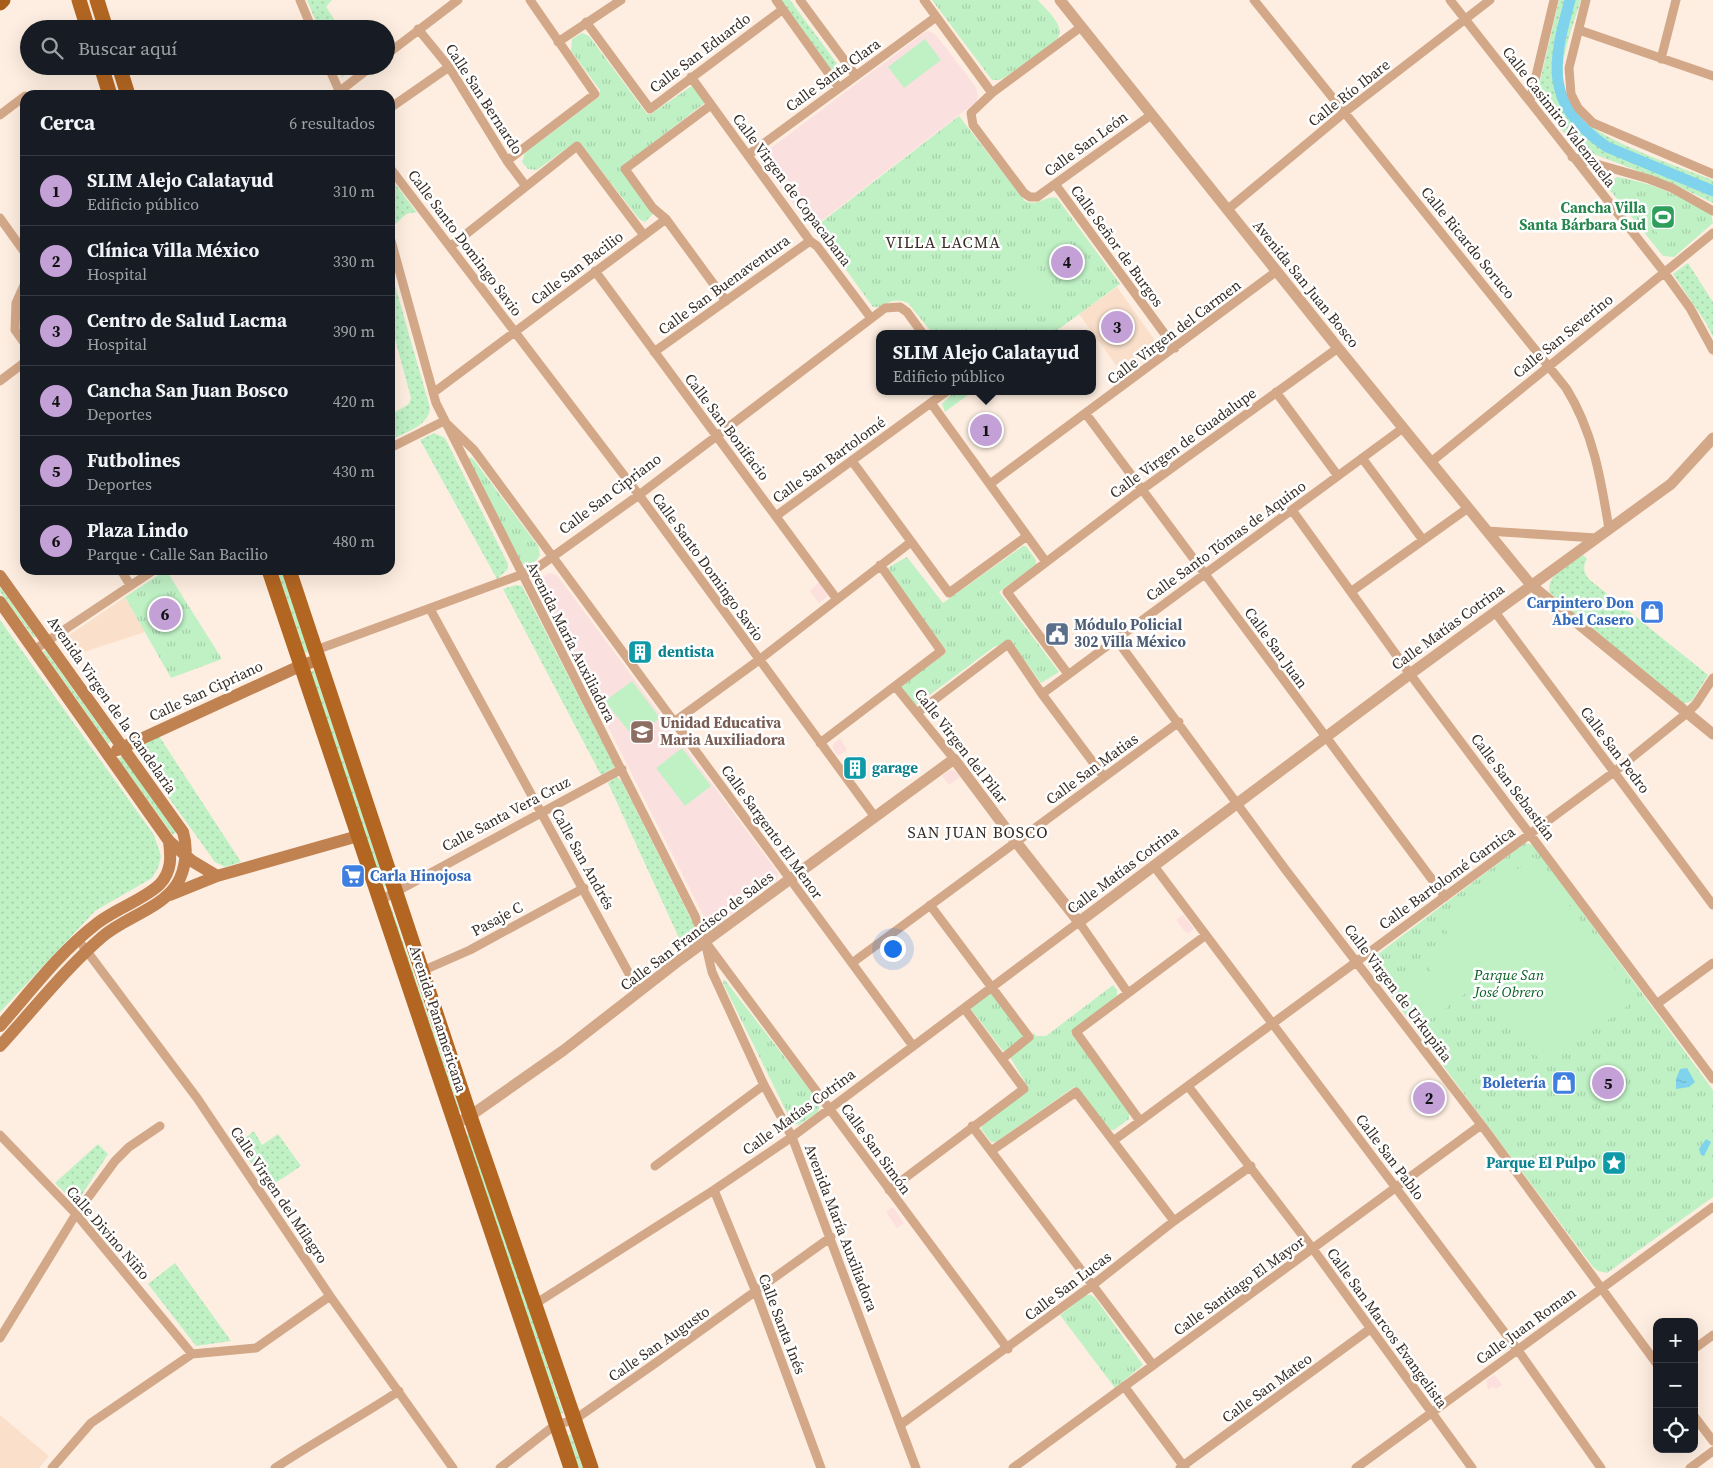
<!DOCTYPE html>
<html lang="es">
<meta charset="utf-8">
<style>
body{margin:0;font-family:"Source Serif 4",serif;background:#242831;color:#f1f3f6}
.controls{position:absolute;right:15px;bottom:15px;display:grid;overflow:hidden;border-radius:10px;box-shadow:0 5px 20px #0002}
.controls button{width:45px;height:45px;display:grid;place-items:center;padding:0;border:0;border-bottom:1px solid #363941;background:#171b24;color:#f1f3f6;font:25px sans-serif}
.you{position:absolute;left:892px;top:948px;width:18px;height:18px;margin:-12px;border:4px solid #fff;border-radius:50%;background:#1a73e8;box-shadow:0 0 0 8px #1a73e833}
.badge{display:grid;place-items:center;width:32px;height:32px;border-radius:50%;background:#c3a1d6;color:#111;font-size:16px;font-weight:700}
.pin{position:absolute;translate:-50% -50%;border:2px solid #fff;box-shadow:0 1px 5px #0006}
.popup{position:absolute;left:876px;top:330px;width:220px;height:65px;box-sizing:border-box;display:grid;place-content:center;border-radius:10px;background:#171b24;filter:drop-shadow(0 1px 4px #0005);font-size:16px;white-space:nowrap;color:#9ea1a6}
.popup b{font-size:19px;color:#f1f3f6}
.popup::after{content:'';position:absolute;left:50%;top:100%;margin-left:-10px;border:10px solid transparent;border-top-color:#171b24}
.list{margin:0;padding:0;list-style:none}
h2{display:flex;justify-content:space-between;align-items:center;height:65px;margin:0;padding:0 20px;font-size:21px}
h2 small{font-size:16px;font-weight:400;color:#9ea1a6}
.list li{display:grid;grid-template-columns:32px 1fr auto;gap:15px;align-items:center;box-sizing:border-box;height:70px;padding:0 20px;border-top:1px solid #363941}
.list b{display:block;font-size:19px;white-space:nowrap}
.list p{margin:0;font-size:16px;white-space:nowrap;color:#9ea1a6}
.list em{font-size:16px;font-style:normal;color:#9ea1a6}
.icon{flex:none;width:28px;height:28px;fill:none;stroke:currentColor;stroke-width:2;stroke-linecap:round;stroke-linejoin:round}
.map{position:relative;flex:none;width:1713px;height:1468px;overflow:hidden}
.search{position:absolute;background:#171b24;box-shadow:0 5px 20px #0002;left:20px;top:20px;width:375px;height:55px;display:flex;align-items:center;gap:12px;box-sizing:border-box;padding:0 18px;border-radius:28px;color:#9ea1a6;font-size:19px}
.panel{position:absolute;background:#171b24;box-shadow:0 5px 20px #0002;left:20px;top:90px;width:375px;height:485px;border-radius:15px}
.map>svg:first-child{display:block}
</style>
<div class="map">
<svg width="1713" height="1468" viewBox="0 0 1713 1468">
<defs>
<pattern id="grass-dots" width="8" height="8" patternUnits="userSpaceOnUse" patternTransform="scale(1.25)"><rect width="8" height="8" fill="#bff1c5"/><path d="M2 2h.1M6 6h.1" fill="none" stroke="#a5cfa9" stroke-width="1.8" stroke-linecap="round"/></pattern>
<pattern id="park-tufts" width="24" height="20" patternUnits="userSpaceOnUse" patternTransform="scale(1.25)"><rect width="24" height="20" fill="#bff1c5"/><path d="M3 7l-1-3M5 7V3M7 7l1-3M15 17l-1-3M17 17v-4M19 17l1-3" fill="none" stroke="#a5cfa9"/></pattern>
<pattern id="water-ripples" width="26" height="14" patternUnits="userSpaceOnUse" patternTransform="scale(1.25)"><rect width="26" height="14" fill="#7fd3ec"/><path d="M2 4q2-2 4 0t4 0M15 11q2-2 4 0t4 0" fill="none" stroke="#6eb5ca"/></pattern>
</defs>
<rect width="100%" height="100%" fill="#feeee1"/>
<path fill="#fbe0dd" d="M819 582 828 596 819 603 810 591Z
M840 738 847 750 838 756 833 749V744Z
M949 770H954L960 777 949 785 942 776Z
M1125 867 1130 875 1118 884 1112 876Z
M1183 915 1194 929 1187 934 1176 920Z
M893 1207 904 1223 897 1228 886 1212Z
M1495 1375 1502 1385 1496 1389 1493 1386 1488 1390 1486 1380Z"/>
<path fill="#fae0cb" d="M1117 287 1154 339 1155 344 1154 348 1121 372 1079 314Z
M125 597 145 632 69 657 59 642Z
M0 1415 49 1456 39 1468H0Z"/>
<path fill="#fbe0e0" d="M929 31 936 35 976 87 978 97 976 102 812 228 762 164 763 154 925 32Z
M550 573 557 575 778 873 777 880 713 928 708 925 540 592 539 578Z"/>
<path fill="url(#grass-dots)" d="M307 0H332L326 7 338 25 346 20 353 29H319Z
M780 0H790L841 69 840 75 834 74Z
M1559 0H1581C1574 24 1561 53 1563 78 1564 92 1570 106 1579 116 1601 141 1680 167 1713 180V203L1675 185 1583 150C1570 140 1547 116 1541 101 1538 94 1539 88 1540 81Z
M335 66H359L342 77Z
M390 177 417 213C404 210 402 221 392 226L390 218Z
M1688 263 1713 302V337L1706 323 1673 274Z
M390 268 430 408C429 426 404 433 390 440V415L409 404 411 398 390 320Z
M434 433 445 438 508 564 507 570 497 579 420 440Z
M1583 555 1587 559C1582 567 1584 574 1590 580L1708 675 1692 701 1682 704 1550 593C1544 575 1572 563 1583 555Z
M277 570H281L309 652 305 653Z
M516 585 522 586 615 767 601 775 503 589Z
M0 587 36 637 34 638 0 592Z
M0 620 154 835 161 856 158 868 152 878 95 911 0 1012Z
M45 650 111 742 108 744 43 652Z
M314 670 386 886 383 887 310 672Z
M159 736 241 862 225 867 215 862 133 748Z
M122 756 176 832 173 835 118 759Z
M616 777 621 780 701 939 684 949 608 783Z
M391 906 460 1111 457 1112 388 907Z
M254 1131 262 1145 278 1134 301 1166 268 1188 238 1144Z
M471 1133 563 1413 559 1414 466 1135Z
M98 1144 108 1154 76 1204 55 1183Z
M175 1263 231 1341 196 1346 148 1284Z
M571 1434 583 1468H579L567 1436Z"/>
<path fill="url(#park-tufts)" d="M932 0H1038C1047 11 1068 27 1056 41L1004 78 999 80H992Z
M582 33 589 36 647 114H651L693 85 706 102 628 162 627 165 654 213 645 222 639 219 579 142 574 143 537 170 528 169 522 162 525 153 600 96V90L571 51 572 39Z
M959 116 1025 201C1038 207 1045 195 1057 198L1120 284 1052 334H933L908 303C890 295 887 308 873 307L815 227Z
M1617 177C1656 184 1677 195 1711 214L1713 223 1674 257 1663 256 1609 189 1608 183Z
M955 391H973L945 412 942 404Z
M470 457 474 460 538 546 540 555 536 561 525 566 521 564 468 459Z
M1023 546H1026L1036 560V565L999 592 1059 672 1041 683 1011 641 994 647 915 706 900 687 946 653V650L888 570 889 567 907 557 943 603Z
M166 570 222 659 171 678 125 597Z
M1525 843 1533 845 1713 1090V1197L1607 1273 1598 1271 1593 1267 1368 965 1370 960Z
M724 979 820 1103 818 1112 799 1125 792 1123 723 983Z
M1113 985 1117 990V996L1074 1029 1071 1033 1129 1112V1119L1114 1130H1110L1079 1089 1074 1087 996 1142H991L981 1129 983 1123 1029 1089 1010 1057 1034 1033 1036 1036H1046Z
M991 992 1024 1037 1007 1051H1003L970 1008Z
M1086 1295H1091L1096 1299 1143 1365 1115 1388 1060 1315Z"/>
<path fill="#bff1c5" d="M925 39 941 60 904 88 888 67Z
M1656 191 1689 221 1669 244 1636 213Z
M1065 235 1092 271 1070 288 1043 252Z
M1030 258 1057 294 1035 310 1008 275Z
M632 681 660 718 634 738 605 701Z
M682 748 711 786 685 806 656 768Z
M1534 857 1637 999 1544 1066 1442 925Z
M1452 944 1480 983 1453 1002 1425 963Z
M1421 967 1449 1006 1422 1025 1394 987Z"/>
<path fill="url(#water-ripples)" d="M1687 1068 1695 1082 1689 1087 1676 1089V1079L1680 1069Z
M1706 1139 1711 1142 1704 1156 1701 1155 1699 1149Z"/>
<g fill="none" stroke-linecap="round" stroke-linejoin="round">
<path stroke="#7fd3ec" stroke-width="11" d="M1570 0C1552 65 1544 104 1607 147L1713 191"/>
<path stroke="#d3a888" stroke-width="9" d="M300 0 312 29
M776 0 839 88
M800 0 856 76
M924 0 992 93
M1254 0 1566 388C1593 431 1601 479 1609 529
M1450 0 1664 272 1690 308 1713 350
M1586 0 1569 68 1571 94 1578 108 1593 123 1713 174
M586 22 650 109 782 10
M1081 27 992 93 971 113 973 125 1024 193 1030 197H1037L1151 115
M418 29 449 67 507 161 525 185
M1579 30 1713 76
M558 42 621 0
M386 55 458 0
M1661 59 1676 0
M328 66 341 95
M691 77 810 241 817 246 871 318
M335 95 372 66
M1530 101 1554 0
M711 105 625 169 653 208 666 219 726 301
M390 108 449 67
M0 115 25 96
M748 155 936 17
M1572 157 1649 179 1672 188 1713 211
M507 161 595 94 530 0
M390 168 639 495 875 817
M1055 184 1175 348
M1227 210 1345 112 1490 0
M0 218 25 253
M390 237 436 403 695 916 705 942 712 972 764 1085 792 1137 916 1468
M451 246 577 146 643 234
M595 271 836 598
M25 283 16 303 15 330 25 344
M654 352 810 241
M0 381 25 362
M1276 392 1338 476
M433 393 666 219
M931 403 1046 562
M1086 414 1445 897
M390 448 444 421 474 450 913 1046
M1362 458 1423 540
M852 461 949 593 1027 536
M1431 462 1713 233
M990 484 1277 271
M1292 510 1410 674 1713 1079
M776 516 947 391
M1487 531 1596 538
M121 570 130 585
M1352 591 1468 508
M430 609 639 992
M1495 612 1713 905
M1116 639 1285 869 1486 1131 1657 1364
M34 650 154 570
M316 650 534 570 639 495 885 308 900 307 907 312 923 334
M1068 674 1007 592 1133 496 1338 348
M895 686 954 759
M1042 694 1403 428
M917 713 1008 644 1042 694 1104 777
M674 722 759 660 911 542
M820 743 941 651 880 565
M1154 866 1517 1349 1601 1468
M379 901 622 769
M930 905 1029 1037 1002 1059
M707 944 1008 1349
M83 946 197 1098 330 1296 453 1468
M852 963 1179 722
M422 971 470 950 584 888
M1658 1003 1713 963
M1188 1086 1313 1249 1472 1468
M1140 1121 1076 1032 1206 935
M972 1126 1153 1365
M0 1135 76 1214 192 1354
M1113 1141 1614 772 1687 713 1696 704 1713 678
M991 1151 1076 1092 1174 1221
M655 1166 764 1085
M714 1190 756 1292 821 1468
M889 1190 1024 1089 964 1008
M535 1304 714 1190 792 1137 1079 922 1128 993
M0 1338 76 1214 115 1161 129 1147 160 1126
M1694 1349 1713 1335
M1124 1386 1185 1468
M1694 1416 1713 1441
M900 1425 1094 1284 1174 1221 1251 1166
M52 1468 91 1423 192 1354 256 1348 330 1296
M275 1468C316 1441 358 1418 399 1391
M500 1468 555 1425 574 1420 657 1362 831 1237
M1013 1468 1481 1125
M1180 1468 1370 1329
M1356 1468 1713 1207
M1690 1468 1713 1451"/>
<path stroke="#d3a888" stroke-width="11" d="M1060 0 1338 348 1531 585 1713 734
M455 1124 470 1116 564 1050 681 959 954 759 1016 842 1079 922 1410 674 1671 484 1713 438"/>
<path stroke="#c18252" stroke-width="12" d="M0 576 183 832C188 848 186 869 177 884 161 909 125 917 102 937 65 969 33 1010 0 1046
M0 602 169 841 192 861 217 876
M117 750 300 666 318 660
M170 895 217 876 358 836
M0 1026C30 992 59 953 95 925 114 909 144 900 160 884 172 871 171 857 169 841"/>
<path stroke="#b36622" stroke-width="15" d="M79 0 88 29
M97 0 106 29
M101 66 110 95
M119 66 128 95
M269 570 571 1468
M289 570 470 1116 591 1468"/>
<path stroke="#a75e1a" stroke-width="15" d="M0 3 3 0"/>
</g>
<defs>
<symbol id="stadium-square" viewBox="-11 -11 22 22"><rect x="-9" y="-9" width="18" height="18" rx="4" fill="#2e9e5b" stroke="#fff"/><path d="M0-5a6.5 5 0 1 0 0 10a6.5 5 0 1 0 0-10ZM-3.5-1.8h7v3.6h-7Z" fill="#fff"/></symbol>
<symbol id="shop-square" viewBox="-11 -11 22 22"><rect x="-9" y="-9" width="18" height="18" rx="4" fill="#3f7fe0" stroke="#fff"/><path d="M-5-2.5h2.3a2.7 3.5 0 0 1 5.4 0H5L5.5 6h-11ZM-1.5-2.5h3a1.5 2.3 0 0 0-3 0Z" fill="#fff"/></symbol>
<symbol id="civic-square" viewBox="-11 -11 22 22"><rect x="-9" y="-9" width="18" height="18" rx="4" fill="#5c6f8a" stroke="#fff"/><path d="M-.6-6.5H3V-4.5H.6V-3L4-1V1h2V6H-6V1h2V-1L-.6-3ZM-1.2 2.5V6h2.4V2.5Z" fill="#fff"/></symbol>
<symbol id="building-square" viewBox="-11 -11 22 22"><rect x="-9" y="-9" width="18" height="18" rx="4" fill="#0f9aa8" stroke="#fff"/><path d="M-4-6H4V6H1V3H-1V6H-4ZM-2.5-4.3h1.7v1.8h-1.7ZM.8-4.3h1.7v1.8H.8ZM-2.5-1h1.7V.8h-1.7ZM.8-1h1.7V.8H.8Z" fill="#fff"/></symbol>
<symbol id="school-square" viewBox="-11 -11 22 22"><rect x="-9" y="-9" width="18" height="18" rx="4" fill="#8d6e63" stroke="#fff"/><path d="M0-5L7-2L0 1L-7-2ZM-4 1L0 2.5L4 1V4Q0 6-4 4Z" fill="#fff"/></symbol>
<symbol id="supermarket-square" viewBox="-11 -11 22 22"><rect x="-9" y="-9" width="18" height="18" rx="4" fill="#3f7fe0" stroke="#fff"/><path d="M-6-5.5h2.5l.6 2H6L4.5 2H-2.5L-4.4-4H-6ZM-1.5 3.2a1.3 1.3 0 1 0 .1 0ZM3 3.2a1.3 1.3 0 1 0 .1 0Z" fill="#fff"/></symbol>
<symbol id="sight-square" viewBox="-11 -11 22 22"><rect x="-9" y="-9" width="18" height="18" rx="4" fill="#0f9aa8" stroke="#fff"/><path d="M0-6L1.8-2.2L6-1.7L2.9 1.2L3.7 5.4L0 3.3L-3.7 5.4L-2.9 1.2L-6-1.7L-1.8-2.2Z" fill="#fff"/></symbol>
</defs>
<g fill-rule="evenodd">
<use href="#stadium-square" x="1649" y="203" width="28" height="28"/>
<use href="#shop-square" x="1638" y="598" width="28" height="28"/>
<use href="#civic-square" x="1043" y="620" width="28" height="28"/>
<use href="#building-square" x="626" y="638" width="28" height="28"/>
<use href="#school-square" x="628" y="718" width="28" height="28"/>
<use href="#building-square" x="841" y="754" width="28" height="28"/>
<use href="#supermarket-square" x="339" y="862" width="28" height="28"/>
<use href="#shop-square" x="1550" y="1069" width="28" height="28"/>
<use href="#sight-square" x="1600" y="1149" width="28" height="28"/>
</g>
<g text-anchor="middle" stroke-width="5" stroke-linejoin="round" paint-order="stroke">
<g font-size="15" fill="#372d25" stroke="#fff">
<text transform="translate(700 53) rotate(-37)" y="5">Calle San Eduardo</text>
<text transform="translate(833 75) rotate(-36)" y="5">Calle Santa Clara</text>
<text transform="translate(1349 93) rotate(-38)" y="5">Calle Río Ibare</text>
<text transform="translate(484 99) rotate(57)" y="5">Calle San Bernardo</text>
<text transform="translate(1559 117) rotate(52)" y="5">Calle Casimiro Valenzuela</text>
<text transform="translate(1086 144) rotate(-36)" y="5">Calle San León</text>
<text transform="translate(792 190) rotate(53)" y="5">Calle Virgen de Copacabana</text>
<text transform="translate(465 243) rotate(53)" y="5">Calle Santo Domingo Savio</text>
<text transform="translate(1468 243) rotate(51)" y="5">Calle Ricardo Soruco</text>
<text transform="translate(1117 246) rotate(54)" y="5">Calle Señor de Burgos</text>
<text transform="translate(577 268) rotate(-37)" y="5">Calle San Bacilio</text>
<text transform="translate(1306 284) rotate(51)" y="5">Avenida San Juan Bosco</text>
<text transform="translate(724 285) rotate(-36)" y="5">Calle San Buenaventura</text>
<text transform="translate(1174 332) rotate(-37)" y="5">Calle Virgen del Carmen</text>
<text transform="translate(1563 336) rotate(-39)" y="5">Calle San Severino</text>
<text transform="translate(727 427) rotate(53)" y="5">Calle San Bonifacio</text>
<text transform="translate(1183 443) rotate(-36)" y="5">Calle Virgen de Guadalupe</text>
<text transform="translate(829 460) rotate(-36)" y="5">Calle San Bartolomé</text>
<text transform="translate(610 494) rotate(-37)" y="5">Calle San Cipriano</text>
<text transform="translate(1226 541) rotate(-36)" y="5">Calle Santo Tómas de Aquino</text>
<text transform="translate(708 567) rotate(54)" y="5">Calle Santo Domingo Savio</text>
<text transform="translate(1448 627) rotate(-36)" y="5">Calle Matías Cotrina</text>
<text transform="translate(571 642) rotate(63)" y="5">Avenida María Auxiliadora</text>
<text transform="translate(1276 648) rotate(54)" y="5">Calle San Juan</text>
<text transform="translate(206 691) rotate(-25)" y="5">Calle San Cipriano</text>
<text transform="translate(112 705) rotate(55)" y="5">Avenida Virgen de la Candelaria</text>
<text transform="translate(961 746) rotate(52)" y="5">Calle Virgen del Pilar</text>
<text transform="translate(1615 750) rotate(53)" y="5">Calle San Pedro</text>
<text transform="translate(1092 769) rotate(-36)" y="5">Calle San Matias</text>
<text transform="translate(1513 787) rotate(53)" y="5">Calle San Sebastián</text>
<text transform="translate(506 814) rotate(-28)" y="5">Calle Santa Vera Cruz</text>
<text transform="translate(772 832) rotate(54)" y="5">Calle Sargento El Menor</text>
<text transform="translate(583 859) rotate(61)" y="5">Calle San Andrés</text>
<text transform="translate(1123 870) rotate(-37)" y="5">Calle Matías Cotrina</text>
<text transform="translate(1447 878) rotate(-36)" y="5">Calle Bartolomé Garnica</text>
<text transform="translate(497 919) rotate(-28)" y="5">Pasaje C</text>
<text transform="translate(697 931) rotate(-37)" y="5">Calle San Francisco de Sales</text>
<text transform="translate(1398 993) rotate(53)" y="5">Calle Virgen de Urkupiña</text>
<text transform="translate(438 1019) rotate(72)" y="5">Avenida Panamericana</text>
<text transform="translate(799 1112) rotate(-36)" y="5">Calle Matías Cotrina</text>
<text transform="translate(876 1149) rotate(54)" y="5">Calle San Simón</text>
<text transform="translate(1390 1157) rotate(53)" y="5">Calle San Pablo</text>
<text transform="translate(279 1195) rotate(56)" y="5">Calle Virgen del Milagro</text>
<text transform="translate(841 1228) rotate(69)" y="5">Avenida María Auxiliadora</text>
<text transform="translate(108 1233) rotate(49)" y="5">Calle Divino Niño</text>
<text transform="translate(1068 1286) rotate(-37)" y="5">Calle San Lucas</text>
<text transform="translate(1239 1286) rotate(-36)" y="5">Calle Santiago El Mayor</text>
<text transform="translate(782 1324) rotate(69)" y="5">Calle Santa Inés</text>
<text transform="translate(1526 1326) rotate(-36)" y="5">Calle Juan Roman</text>
<text transform="translate(1387 1328) rotate(54)" y="5">Calle San Marcos Evangelista</text>
<text transform="translate(659 1344) rotate(-35)" y="5">Calle San Augusto</text>
<text transform="translate(1267 1388) rotate(-36)" y="5">Calle San Mateo</text>
</g>
<g font-size="15" font-weight="bold" fill="#27864d" stroke="#fff" text-anchor="end">
<text x="1646" y="213">Cancha Villa<tspan x="1646" dy="17">Santa Bárbara Sud</tspan></text>
</g>
<g font-size="15" font-weight="bold" fill="#366cbe" stroke="#fff" text-anchor="end">
<text x="1634" y="608">Carpintero Don<tspan x="1634" dy="17">Abel Casero</tspan></text>
<text x="370" y="881" text-anchor="start">Carla Hinojosa</text>
<text x="1546" y="1088">Boletería</text>
</g>
<g font-size="15" font-weight="bold" fill="#4e5e75" stroke="#fff" text-anchor="start">
<text x="1074" y="630">Módulo Policial<tspan x="1074" dy="17">302 Villa México</tspan></text>
</g>
<g font-size="15" font-weight="bold" fill="#0d838f" stroke="#fff" text-anchor="start">
<text x="658" y="657">dentista</text>
<text x="872" y="773">garage</text>
<text x="1596" y="1168" text-anchor="end">Parque El Pulpo</text>
</g>
<g font-size="15" font-weight="bold" fill="#785e54" stroke="#fff" text-anchor="start">
<text x="660" y="728">Unidad Educativa<tspan x="660" dy="17">Maria Auxiliadora</tspan></text>
</g>
<g font-size="15" font-style="italic" fill="#075e24" stroke="#fff">
<text x="1509" y="980">Parque San<tspan x="1509" dy="17">José Obrero</tspan></text>
</g>
<g font-size="16" letter-spacing="1" fill="#372d25" stroke="#fff">
<text x="943" y="248">VILLA LACMA</text>
<text x="978" y="838">SAN JUAN BOSCO</text>
</g>
</g>
</svg>
<div class="controls">
<button>+</button>
<button>−</button>
<button><svg class="icon" aria-label="locate" viewBox="0 0 24 24"><circle cx="12" cy="12" r="6"/><path d="M12 2v4M12 18v4M2 12h4M18 12h4"/></svg></button>
</div>
<div class="you"></div>
<div class="pin badge" style="left:986px;top:430px">1</div>
<div class="popup"><b>SLIM Alejo Calatayud</b>Edificio público</div>
<div class="pin badge" style="left:1429px;top:1098px">2</div>
<div class="pin badge" style="left:1117px;top:327px">3</div>
<div class="pin badge" style="left:1067px;top:262px">4</div>
<div class="pin badge" style="left:1608px;top:1083px">5</div>
<div class="pin badge" style="left:165px;top:614px">6</div>
<div class="search"><svg class="icon" aria-label="search" viewBox="0 0 24 24"><circle cx="10" cy="10" r="6"/><path d="M15 15l6 6"/></svg>Buscar aquí</div>
<section class="panel">
<h2>Cerca<small>6 resultados</small></h2>
<ul class="list">
<li><span class="badge">1</span><div><b>SLIM Alejo Calatayud</b><p>Edificio público</p></div><em>310 m</em></li>
<li><span class="badge">2</span><div><b>Clínica Villa México</b><p>Hospital</p></div><em>330 m</em></li>
<li><span class="badge">3</span><div><b>Centro de Salud Lacma</b><p>Hospital</p></div><em>390 m</em></li>
<li><span class="badge">4</span><div><b>Cancha San Juan Bosco</b><p>Deportes</p></div><em>420 m</em></li>
<li><span class="badge">5</span><div><b>Futbolines</b><p>Deportes</p></div><em>430 m</em></li>
<li><span class="badge">6</span><div><b>Plaza Lindo</b><p>Parque · Calle San Bacilio</p></div><em>480 m</em></li>
</ul>
</section>
</div>
